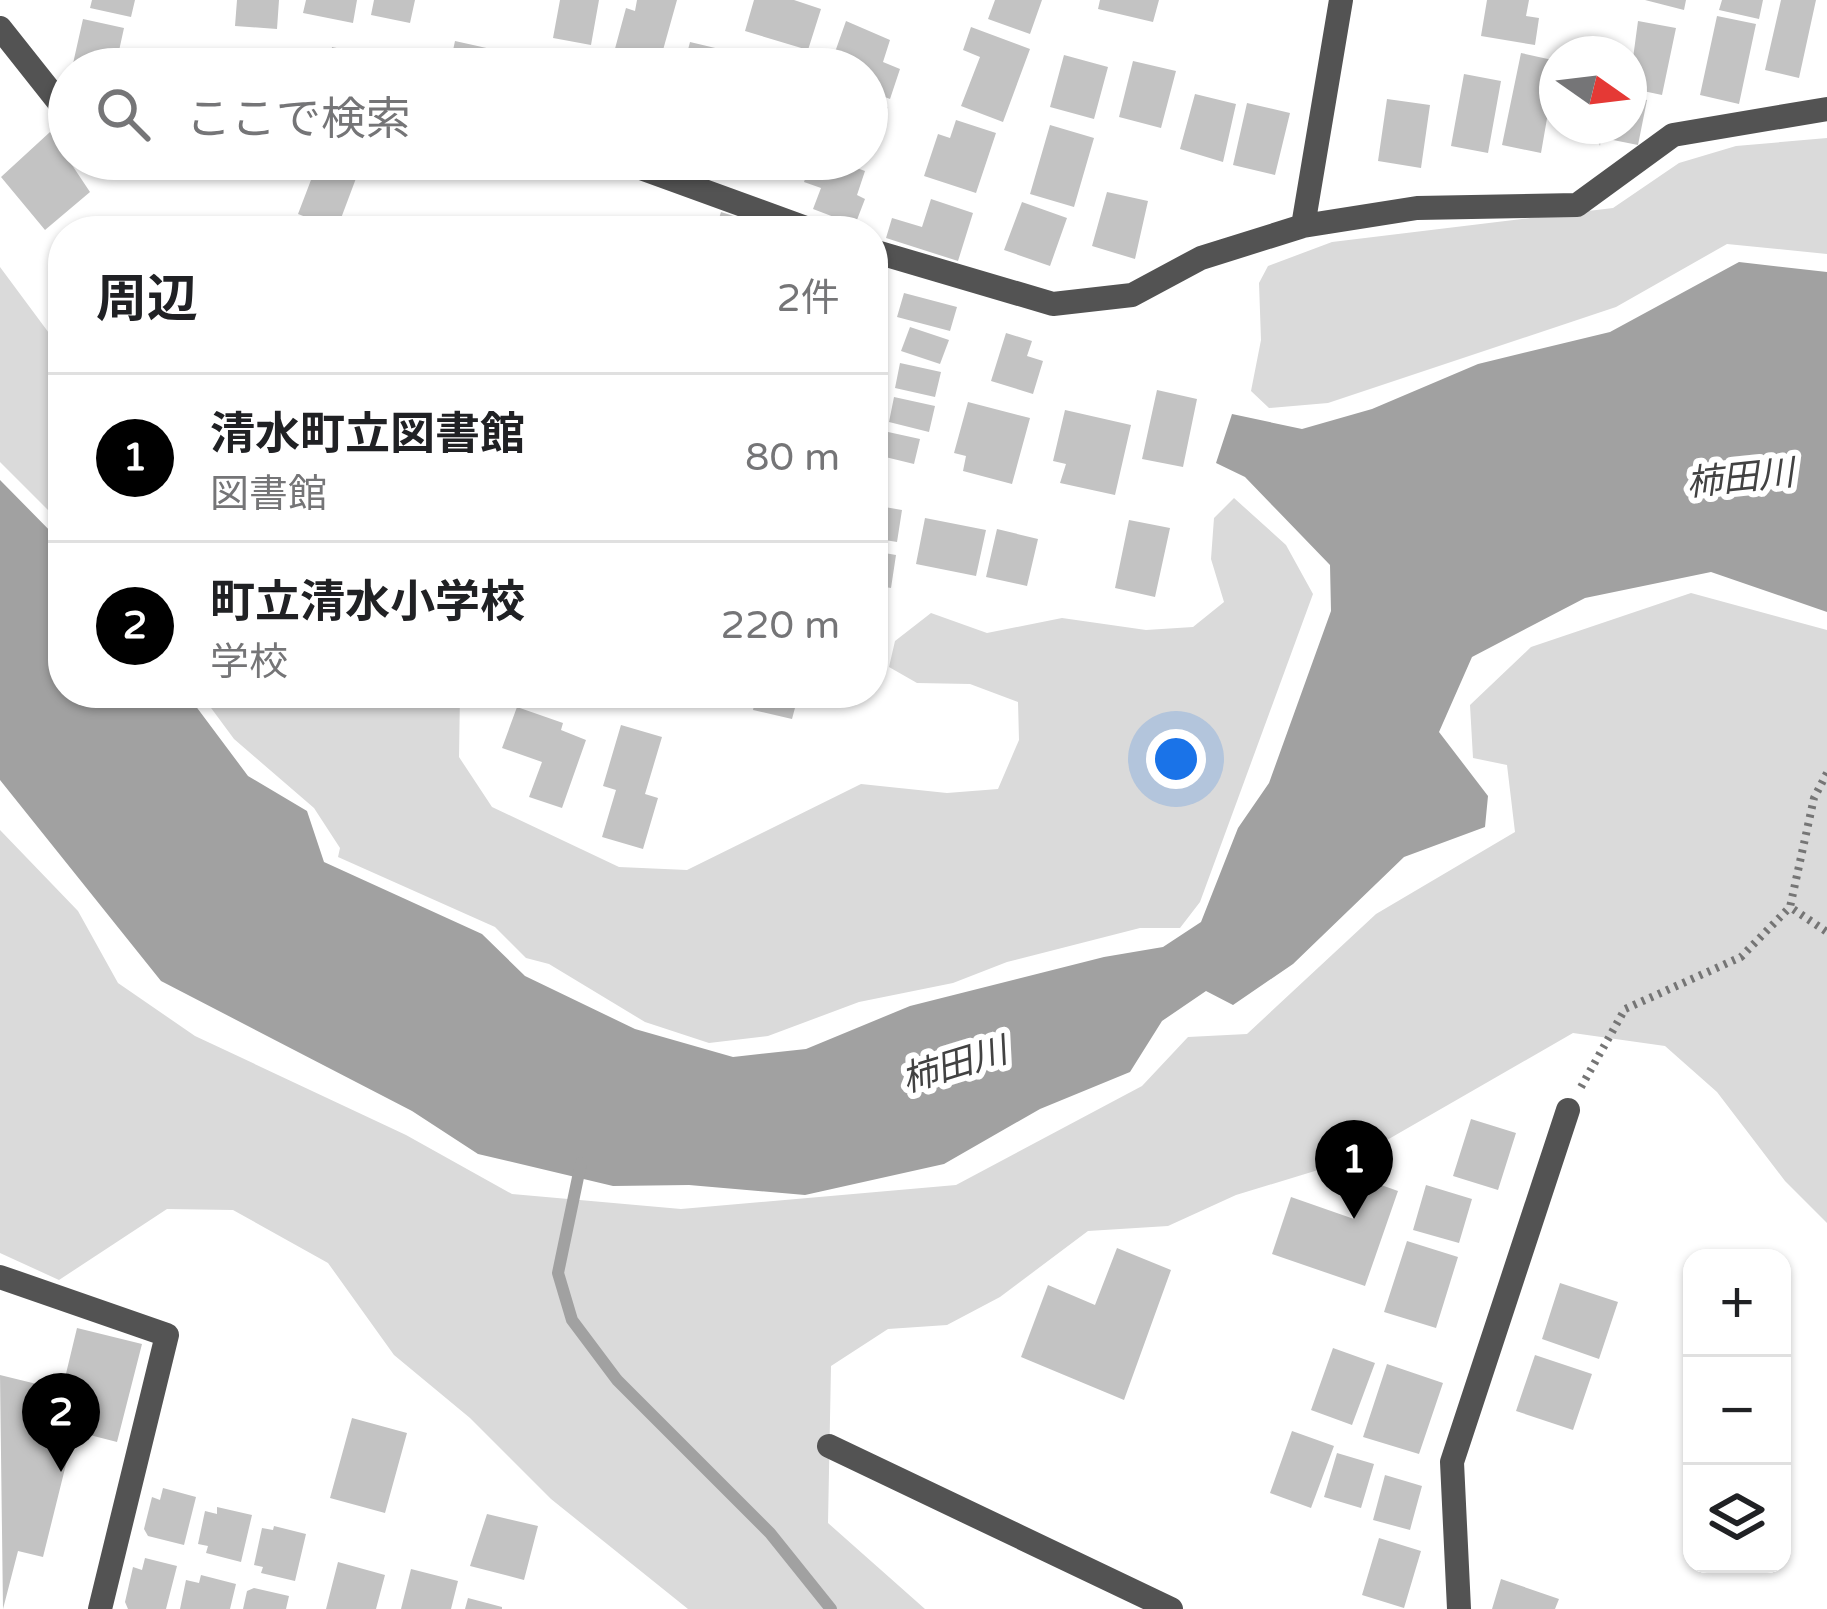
<!DOCTYPE html>
<html lang="ja">
<meta charset="utf-8">
<style>
body{margin:0;font-family:"Varela Round","Noto Sans JP",sans-serif;background:#f6f6f6;color:#202124}
.controls{position:absolute;right:36px;bottom:36px;display:grid;overflow:hidden;border-radius:24px;box-shadow:0 3px 9px #0004}
.controls button{width:108px;height:108px;display:grid;place-items:center;padding:0;border:0;border-bottom:3px solid #e0e0e0;background:#fff;color:#202124;font:60px sans-serif}
.compass{position:absolute;left:1539px;top:36px;width:108px;height:108px;border-radius:50%;background:#fff;box-shadow:0 3px 9px #0004;rotate:104deg}
.you{position:absolute;left:1176px;top:759px;width:42px;height:42px;margin:-30px;border:9px solid #fff;border-radius:50%;background:#1a73e8;box-shadow:0 0 0 18px #1a73e833}
.badge{display:grid;place-items:center;width:78px;height:78px;border-radius:50%;background:#000;color:#fff;font-size:39px;font-weight:700}
.pin{position:absolute;translate:-50% -99px;filter:drop-shadow(0 3px 6px #0008)}
.pin::after{content:'';position:absolute;top:63px;width:42px;height:36px;background:inherit;clip-path:polygon(0 0,100% 0,50% 100%)}
.list{margin:0;padding:0;list-style:none}
h2{display:flex;justify-content:space-between;align-items:center;height:156px;margin:0;padding:0 48px;font-size:51px}
h2 small{font-size:39px;font-weight:400;color:#757577}
.list li{display:grid;grid-template-columns:78px 1fr auto;gap:36px;align-items:center;box-sizing:border-box;height:168px;padding:0 48px;border-top:3px solid #e0e0e0}
.list b{display:block;font-size:45px;white-space:nowrap}
.list p{margin:0;font-size:39px;white-space:nowrap;color:#757577}
.list em{font-size:39px;font-style:normal;color:#757577}
.icon{flex:none;width:66px;height:66px;fill:none;stroke:currentColor;stroke-width:2;stroke-linecap:round;stroke-linejoin:round}
.map{position:relative;flex:none;width:1827px;height:1609px;overflow:hidden}
.search{position:absolute;background:#fff;box-shadow:0 3px 9px #0004;left:48px;top:48px;width:840px;height:132px;display:flex;align-items:center;gap:30px;box-sizing:border-box;padding:0 42px;border-radius:66px;color:#757577;font-size:45px}
.panel{position:absolute;background:#fff;box-shadow:0 3px 9px #0004;left:48px;top:216px;width:840px;height:492px;border-radius:48px}
.map>svg:first-child{display:block}
</style>
<div class="map">
<svg width="1827" height="1609" viewBox="0 0 1827 1609">
<rect width="100%" height="100%" fill="#fff"/>
<path fill="#dadada" d="M1827 138V254L1727 244 1616 307 1328 403 1269 408 1251 391 1261 340 1259 283 1268 266 1332 242 1613 208 1679 163 1736 146Z
M0 267 63 352V525L0 462Z
M1234 498 1286 545 1313 594 1200 902 1180 928H1140L1007 962 953 983 859 1002 768 1036 709 1043 645 1022 549 964 526 958 495 927 338 857 340 848 314 808 234 739 200 693H460L459 757 492 807 619 867 687 870 861 784 947 793 998 789 1019 740 1018 702 970 684 917 683 889 667 895 641 931 613 987 633 1062 618 1146 630 1193 627 1224 602 1211 559 1214 518Z
M1691 593 1827 630V1223L1785 1181 1717 1092 1665 1046 1573 1033 1354 1159 1236 1195 1168 1226 1088 1231 1000 1297 947 1325 888 1329 831 1366 828 1523 925 1609H688L551 1499 470 1418 394 1355 328 1263 233 1210 167 1209 59 1280 0 1253V830L78 911 118 983 195 1036 406 1135 512 1194 681 1209 956 1185 1142 1086 1188 1037 1247 1034 1376 914 1515 832 1507 765 1473 758 1470 705 1531 647Z"/>
<path fill="#a1a1a1" d="M1739 262 1827 272V612L1711 572 1585 598 1472 657 1439 732 1488 796 1485 827 1404 857 1293 964 1233 1005 1206 991 1162 1021 1130 1072 1040 1109 944 1164 805 1195 689 1185 613 1186 478 1154 412 1111 161 981 0 780V480L63 544V693H186L248 776 307 811 324 862 482 934 525 976 635 1029 733 1057 806 1049 910 1006 1104 957 1163 947 1201 922 1238 828 1269 783 1331 611 1330 565 1245 477 1216 463 1232 414 1302 429 1372 409 1478 364 1610 332Z"/>
<g fill="none" stroke-linecap="round" stroke-linejoin="round">
<path stroke="#a1a1a1" stroke-width="12" d="M581 1163 558 1273 572 1320 617 1380 770 1533 831 1609"/>
</g>
<path fill="#c3c3c3" d="M92 0H135L131 17 90 8Z
M237 0H279L277 29 235 26Z
M306 0H357L353 23 303 13Z
M374 0H415L410 23 371 15Z
M560 0H599L591 45 553 38Z
M637 0H677L658 68 613 56 626 8 635 11Z
M754 0H794L821 9 808 50 745 31Z
M995 0H1042L1030 34 988 19Z
M1100 0H1159L1153 22 1098 9Z
M1487 0H1529L1526 16 1539 18 1535 45 1481 36Z
M1645 0H1686L1684 10Z
M1722 0H1763L1759 19 1719 10Z
M1781 0H1816L1799 78 1765 70Z
M1717 16 1756 24 1739 104 1700 95Z
M83 19 124 28 115 69 72 68Z
M846 21 890 40 883 62 900 69 890 99 867 90V69H829Z
M1638 21 1676 28 1662 95 1629 88Z
M971 27 1030 49 1003 122 961 106 980 57 963 50Z
M455 41 509 53 506 69H449Z
M690 42 749 56 746 69H683Z
M332 47 396 61 394 69H328Z
M1521 53 1557 61 1541 153 1502 145Z
M1064 55 1108 67 1094 119 1050 107Z
M200 60 202 69H168V67Z
M544 60 584 66V69H543Z
M1133 61 1176 71 1161 128 1119 117Z
M1464 74 1501 81 1488 153 1451 146Z
M1195 94 1236 104 1223 162 1180 149Z
M1629 96 1647 100 1638 145 1603 138 1606 126H1629Z
M867 98 888 107 867 158Z
M1387 99 1430 105 1421 168 1378 161Z
M1247 103 1290 113 1275 175 1233 165Z
M956 120 996 133 976 193 924 176 938 134 950 138Z
M1050 125 1094 138 1074 207 1030 194Z
M1573 126H1603L1600 146 1598 140 1571 135Z
M50 132 90 192 45 230 1 177Z
M319 159 361 165 337 229 298 214Z
M812 159H832L865 171 857 195 865 199 855 225 813 209 821 188 804 182Z
M1107 192 1148 201 1135 259 1092 246Z
M931 199 973 213 958 261 886 238 892 218 922 227Z
M1022 202 1067 218 1050 266 1004 250Z
M721 212 778 230V231H715Z
M904 293 957 307 950 331 897 317Z
M910 327 949 340 940 364 901 351Z
M1006 333 1032 341 1027 356 1043 361 1033 394 991 381Z
M900 363 941 372 935 397 895 388Z
M1157 390 1197 399 1183 467 1142 459Z
M894 397 935 406 929 432 889 422Z
M968 402 1030 418 1012 484 963 471 966 456 954 453Z
M1065 410 1131 425 1115 495 1060 483 1066 464 1053 461Z
M879 430 920 439 914 464 873 454Z
M873 505 902 510 897 542 873 538Z
M925 518 986 530 976 576 916 564Z
M1129 520 1170 528 1155 597 1115 588Z
M997 529 1038 539 1027 586 986 577Z
M873 551 896 555 891 588 873 585Z
M757 693H799L792 719 753 710Z
M517 707 563 723 561 730 586 740 562 808 529 797 542 762 502 748Z
M621 725 662 737 645 794 658 798 643 849 602 837 616 790 603 786Z
M1471 1119 1516 1133 1498 1190 1453 1176Z
M1367 1180 1398 1191 1365 1286 1272 1254 1291 1197 1354 1219Z
M1426 1185 1472 1199 1459 1243 1413 1230Z
M1407 1241 1458 1257 1436 1328 1384 1312Z
M1117 1248 1171 1270 1124 1400 1021 1357 1048 1285 1095 1305Z
M1560 1283 1618 1302 1599 1359 1542 1339Z
M77 1328 142 1344 117 1442 82 1433 86 1418 57 1411Z
M1333 1348 1375 1363 1352 1425 1311 1410Z
M1535 1355 1592 1374 1573 1430 1516 1411Z
M1387 1364 1443 1383 1419 1454 1363 1437Z
M0 1375 57 1389 51 1416 76 1424 43 1557 18 1551 3 1609Z
M352 1418 407 1433 385 1513 330 1498Z
M1292 1431 1334 1446 1311 1508 1270 1493Z
M1337 1453 1374 1464 1361 1508 1324 1497Z
M1385 1475 1422 1486 1410 1530 1373 1520Z
M163 1488 196 1497 184 1545 148 1536 144 1529 152 1497 160 1500Z
M217 1507 252 1515 241 1562 206 1553 208 1546 198 1544 205 1511 217 1514Z
M487 1514 538 1526 524 1580 470 1566Z
M274 1526 306 1534 295 1581 261 1573 263 1567 254 1565 262 1528 273 1530Z
M1379 1538 1421 1551 1404 1608 1362 1595Z
M145 1558 177 1566 166 1609H128L125 1602 133 1567 142 1570Z
M338 1562 385 1575 376 1609H326Z
M411 1569 458 1581 451 1609H401Z
M201 1575 236 1584 230 1609H180L186 1580 199 1583Z
M1501 1579 1559 1599 1555 1609H1492Z
M254 1588 289 1596 286 1609H243L247 1591Z
M468 1598 502 1607V1609H465Z"/>
<g fill="none" stroke-linecap="round" stroke-linejoin="round">
<path stroke="#757575" stroke-width="8" stroke-dasharray="3 6" stroke-linecap="butt" d="M1827 773 1814 798 1790 907 1827 932
M1581 1087 1625 1009 1741 957 1790 907"/>
<path stroke="#535353" stroke-width="24" d="M0 28 69 115
M136 159 168 166 193 159
M616 159 814 231
M1303 226 1341 0
M873 251 1053 304 1132 295 1201 258 1303 226 1417 208 1577 205 1673 135 1827 109
M0 1277 167 1335 100 1609
M829 1446 1171 1609
M1459 1609 1452 1462 1568 1110"/>
</g>
<g text-anchor="middle" stroke-width="12" stroke-linejoin="round" paint-order="stroke">
<g font-size="36" font-style="italic" fill="#424242" stroke="#fff">
<text transform="translate(1740 477) rotate(-6)" y="13">柿田川</text>
<text transform="translate(954 1064) rotate(-17)" y="13">柿田川</text>
</g>
</g>
</svg>
<div class="controls">
<button>+</button>
<button>−</button>
<button><svg class="icon" aria-label="layers" viewBox="0 0 24 24"><path d="M12 4l9 5-9 5-9-5zM3 14l9 5 9-5"/></svg></button>
</div>
<svg class="compass" viewBox="-18 -18 36 36"><path d="M0-13l5 13h-10z" fill="#e53935"/><path d="M0 13l5-13h-10z" fill="#757577"/></svg>
<div class="you"></div>
<div class="pin badge" style="left:1354px;top:1219px">1</div>
<div class="pin badge" style="left:61px;top:1472px">2</div>
<div class="search"><svg class="icon" aria-label="search" viewBox="0 0 24 24"><circle cx="10" cy="10" r="6"/><path d="M15 15l6 6"/></svg>ここで検索</div>
<section class="panel">
<h2>周辺<small>2件</small></h2>
<ul class="list">
<li><span class="badge">1</span><div><b>清水町立図書館</b><p>図書館</p></div><em>80 m</em></li>
<li><span class="badge">2</span><div><b>町立清水小学校</b><p>学校</p></div><em>220 m</em></li>
</ul>
</section>
</div>
